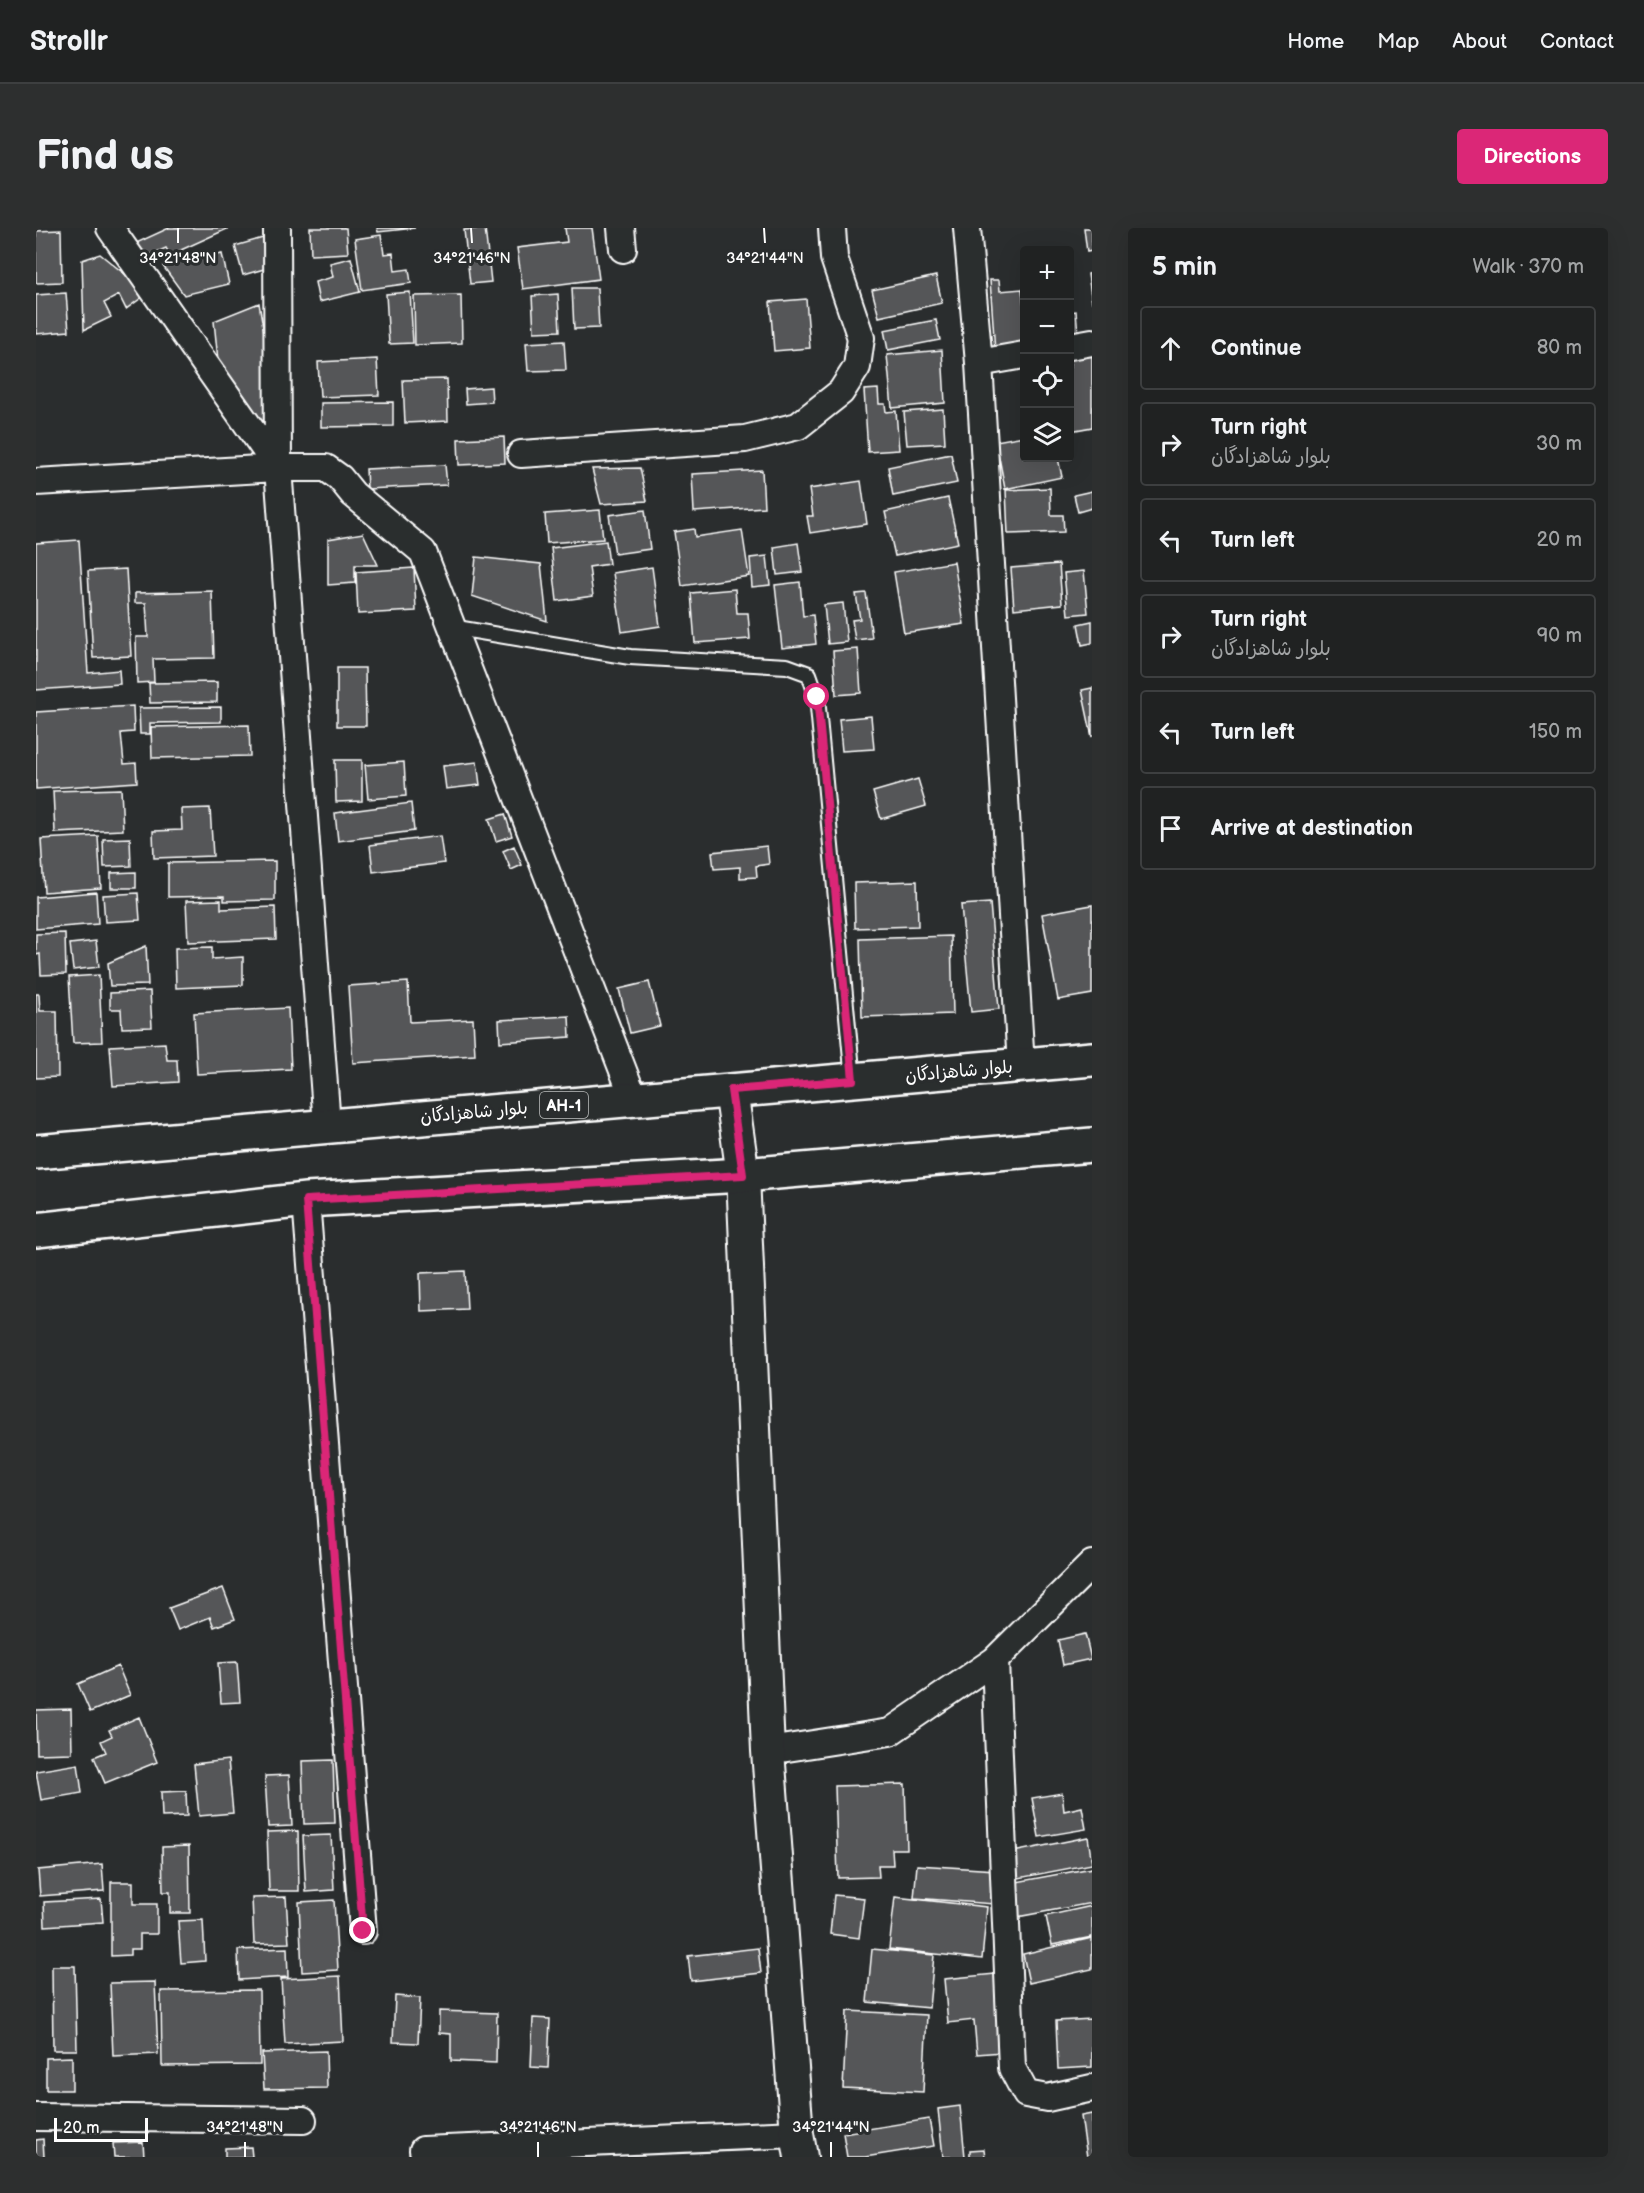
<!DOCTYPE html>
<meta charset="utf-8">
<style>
body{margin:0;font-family:"Balsamiq Sans","Playpen Sans Arabic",sans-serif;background:#2d2f2f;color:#f1f3f6}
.controls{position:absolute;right:18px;top:18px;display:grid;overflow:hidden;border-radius:6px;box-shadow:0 6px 24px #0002}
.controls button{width:54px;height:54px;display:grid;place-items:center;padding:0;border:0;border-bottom:2px solid #3d3f40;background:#202222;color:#f1f3f6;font:30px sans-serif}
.scale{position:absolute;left:18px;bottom:15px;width:94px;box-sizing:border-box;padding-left:6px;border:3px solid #fff;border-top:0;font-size:16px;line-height:21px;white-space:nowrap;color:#fff;-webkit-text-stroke:4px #2a2d2e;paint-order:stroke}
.stop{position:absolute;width:18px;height:18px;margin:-14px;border:4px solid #db2777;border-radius:50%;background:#fff}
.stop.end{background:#db2777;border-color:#fff;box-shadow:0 2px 6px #0008}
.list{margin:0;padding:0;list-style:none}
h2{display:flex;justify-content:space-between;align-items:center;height:78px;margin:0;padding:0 24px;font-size:26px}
h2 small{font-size:20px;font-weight:400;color:#a2a4a5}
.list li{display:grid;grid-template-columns:39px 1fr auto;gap:18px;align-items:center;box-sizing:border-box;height:84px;margin:0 12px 12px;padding:0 12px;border:2px solid #3d3f40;border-radius:6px}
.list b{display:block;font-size:22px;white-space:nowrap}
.list p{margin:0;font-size:20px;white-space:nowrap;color:#a2a4a5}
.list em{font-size:20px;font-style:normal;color:#a2a4a5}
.icon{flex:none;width:33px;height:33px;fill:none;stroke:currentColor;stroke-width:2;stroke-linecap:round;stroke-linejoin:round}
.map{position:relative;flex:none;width:1056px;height:1929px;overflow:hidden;border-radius:6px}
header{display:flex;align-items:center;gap:36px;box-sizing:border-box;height:84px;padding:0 30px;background:#202222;border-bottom:2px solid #3d3f40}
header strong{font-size:28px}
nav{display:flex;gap:33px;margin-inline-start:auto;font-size:21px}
.intro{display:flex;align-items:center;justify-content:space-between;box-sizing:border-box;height:144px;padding:0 36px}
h1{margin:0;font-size:42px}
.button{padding:15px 27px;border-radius:6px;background:#db2777;color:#fff;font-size:21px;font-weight:700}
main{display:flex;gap:36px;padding:0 36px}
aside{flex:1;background:#202222;border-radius:6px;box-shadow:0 6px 24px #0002}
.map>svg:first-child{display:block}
</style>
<header>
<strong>Strollr</strong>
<nav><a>Home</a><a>Map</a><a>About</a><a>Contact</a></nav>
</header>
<div class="intro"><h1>Find us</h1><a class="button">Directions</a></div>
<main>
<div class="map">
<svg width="1056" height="1929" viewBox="0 0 1056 1929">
<rect width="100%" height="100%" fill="#2a2d2e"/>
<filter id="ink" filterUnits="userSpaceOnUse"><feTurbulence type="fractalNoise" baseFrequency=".0167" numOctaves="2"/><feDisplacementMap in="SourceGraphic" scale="12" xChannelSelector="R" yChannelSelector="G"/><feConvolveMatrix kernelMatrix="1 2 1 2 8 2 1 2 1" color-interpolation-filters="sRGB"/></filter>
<g filter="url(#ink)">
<path fill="#555758" stroke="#fff" stroke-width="1.5" d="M133 0H190L191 1 134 27 130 20 105 31 98 16Z
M274 0H310L312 25 275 27Z
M341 0H379L342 4Z
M449 0 455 54 434 56 428 2Z
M529 0H556L563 51 487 61 481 20 531 14Z
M1048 0H1056V23L1051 24Z
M25 2 26 54 0 55V3Z
M345 7 348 26 357 25 359 43 373 41 375 55 326 62 319 11Z
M227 10 235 39 207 47 199 18Z
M161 24 163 31 186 26 193 56 148 67 127 38Z
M64 26 112 65 90 81 83 67 68 75 75 89 48 102 46 32Z
M315 30 324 64 283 74 279 54 297 49 294 35Z
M1056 45V75L1052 46Z
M900 48 906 75 843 89 836 62Z
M954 52H963L964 63 986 61 988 79V121L959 124Z
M536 60H561L563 100 538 101Z
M374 64 377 115 353 116 350 66Z
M30 65 33 103 0 106V67Z
M522 66 524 103 498 104 496 68Z
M425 67 426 115 379 117 378 68Z
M770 71 774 120 738 123 734 74Z
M223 75 234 141 231 197 226 199 182 132 178 93Z
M1034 79V84L1040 83 1042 105 1034 106Z
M900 92 904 112 852 122 848 102Z
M528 113 530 142 492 143 490 115Z
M906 122 909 175 856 180 851 127Z
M1056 123V199L1034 203V127Z
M341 131 343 167 284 169 282 134Z
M411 151 412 193 369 195 367 152Z
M455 159 456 174 430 176 429 161Z
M842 161 843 176H849L850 184 860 183 863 222 832 224 828 162Z
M357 174V198L285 199V175Z
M907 181 909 215 871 217 868 184Z
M988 208V230H1022L1026 249 969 261 960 213Z
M468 209 469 235 423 237 422 211Z
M915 226 921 255 857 268 852 239Z
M409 237 411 257 331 261 330 241Z
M604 240 611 273 565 276 556 241Z
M726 242 728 279 658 284 656 246Z
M825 253 831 296 774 305 771 288H777L773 261Z
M1014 260 1015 287H1027L1028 304 972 306 970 262Z
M1056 263V280L1042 284 1038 267Z
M912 270 922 315 859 328 849 284Z
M564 282 567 311 511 315 509 286Z
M609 282 614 321 579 326 573 287Z
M658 301 659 309 706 302 713 348 646 358 638 304Z
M327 305 342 337H319V355L292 357V311Z
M43 312 52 445 83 442 84 456 0 462V315Z
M570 313 573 336 553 339 557 368 521 373 515 320Z
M762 315 766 344 741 347 738 319Z
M731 328 734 357 716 359 714 330Z
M440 329 505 336 511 393 436 368Z
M918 334 928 396 868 405 858 344Z
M1023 336 1026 376 978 381 975 340Z
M616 339 624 398 586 404 577 345Z
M378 340 380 383 322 386 320 344Z
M90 341 95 428 57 430 52 343Z
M1048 343 1052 385 1032 387 1028 345Z
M764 354 767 388 777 387 780 416 746 420 739 357Z
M699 361 701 385H712L714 411 659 415 655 365Z
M176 363 178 430 117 431 118 454 101 455 100 409H112L110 375H99V365Z
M830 365 836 410 819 412 816 392 824 391 820 366Z
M807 375 811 414 792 416 788 377Z
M1056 393V415L1046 417 1042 396Z
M822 421 825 465 800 467 797 423Z
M301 440H329L330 498H301Z
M181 454V474L114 475 113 455Z
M1056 460V509L1046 462Z
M97 478 98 504 85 505 88 536 100 535 101 554 0 561V484Z
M185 479V494L114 495V506H104L103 480Z
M835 488 838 521 806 523 803 491Z
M213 497 214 528 116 530 115 499Z
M299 532H326V573L300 574Z
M368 534 370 568 332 571 329 537Z
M441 534 444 557 410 561 407 538Z
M882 551 890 578 845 591 837 564Z
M85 561 87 602 19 605 17 563Z
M375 575 378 603 302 613 299 585Z
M174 580 177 628 118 630 117 603 146 602 145 581Z
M469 586 476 608 460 613 453 591Z
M62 608 65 660 8 664 5 611Z
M404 608 408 635 337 644 334 617Z
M94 610 95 638 68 639 67 611Z
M478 618 486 637 475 642 467 623Z
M731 618 733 636 720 638 721 649 704 650V639L678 641 676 624Z
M239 633V672L188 673V668L132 669V635Z
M100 644V660H75V645Z
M881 653 882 698 819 700 818 655Z
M60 664 62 696 0 701V669Z
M102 665 104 692 69 694 67 667Z
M185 672V681L239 679 240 711 152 714 150 673Z
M954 675 963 781 935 784 925 677Z
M1056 677V766L1022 772 1006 686Z
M29 705 30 746 5 747 4 726 0 727V706Z
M915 708 917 786 826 789 824 711Z
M60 713 63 739 37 742 34 716Z
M110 718 112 757 74 758 72 735Z
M176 719V731L207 729V757L140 760 139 720Z
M63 747 66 814 37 815 33 749Z
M372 754 374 794 437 791 439 827 317 835 312 758Z
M613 754 624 798 594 805 583 761Z
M114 763 116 799 86 800 85 781H74V765Z
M0 766H3L4 783H21L22 849 0 850Z
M252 780 255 841 161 846 158 785Z
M533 788 534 809 464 814 463 792Z
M129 815 131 832H141L142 854 77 858 74 818Z
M429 1043 431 1081 385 1083 384 1045Z
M187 1360 199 1391 178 1399 174 1389 142 1402 133 1380Z
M1049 1406 1055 1431 1027 1437 1022 1412Z
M201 1434 204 1474 185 1475 182 1435Z
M82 1438 94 1467 54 1484 42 1456Z
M35 1481 36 1525 1 1526 0 1482Z
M103 1489 121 1534 69 1555 58 1529 70 1524 65 1513 76 1508 73 1502Z
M192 1532 197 1585 163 1588 158 1536Z
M297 1532 299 1595 268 1596 266 1533Z
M42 1536 46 1565 5 1572 0 1543Z
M253 1547 256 1598 232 1599 229 1548Z
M869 1556 871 1621H856L857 1637H842L843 1649 802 1650 799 1558Z
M150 1563 151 1588 126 1589 125 1564Z
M1026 1565 1028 1583 1046 1579 1050 1601 1003 1609 996 1570Z
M262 1603 263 1663H233L231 1604Z
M295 1607 298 1662 270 1664 267 1608Z
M1052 1609 1056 1636 983 1650 977 1624Z
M153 1618 154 1685H134V1664H127L126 1619Z
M66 1636 68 1663 4 1668 2 1642Z
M881 1637 960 1642 958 1676 878 1670Z
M1056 1640V1675L981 1689 975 1655Z
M75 1654H97V1676H121V1706H104V1721H94V1727L75 1728Z
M798 1667 828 1670 823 1710 794 1706Z
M250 1669 253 1715 218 1716 216 1670Z
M859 1669 951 1679 946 1731 853 1721Z
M65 1671 67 1694 9 1698 8 1674Z
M298 1672 302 1742 266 1744 263 1674Z
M1056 1678V1709L1016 1717 1010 1688Z
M167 1692 169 1733 145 1735 142 1693Z
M1056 1710V1741L993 1755 987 1726Z
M251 1720 252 1749 203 1752 202 1722Z
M722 1720 725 1745 655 1753 652 1728Z
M836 1721 898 1727 893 1780 831 1774Z
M16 1738H39L41 1822H17Z
M959 1746 966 1824 941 1826 938 1792 912 1795 908 1751Z
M304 1748 307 1813 249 1816 245 1751Z
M119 1754 122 1826 77 1828 74 1755Z
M223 1762 224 1837 126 1838 125 1763Z
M359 1768 384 1770 382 1815 357 1814Z
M403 1783 461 1785 460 1835 415 1833V1806L403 1805Z
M811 1783 891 1787 887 1864 807 1860Z
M497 1790 514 1791 512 1840 495 1839Z
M1056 1791V1839L1022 1841 1020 1793Z
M290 1823 291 1860 228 1861 226 1825Z
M36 1829V1862H10V1830Z
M924 1878 929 1929H907L902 1881Z
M1056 1886V1929H1051L1045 1888Z
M893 1891 898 1918 829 1929H811L807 1905Z
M7 1911 8 1929H0V1912Z
M107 1914 108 1929H78L77 1915Z
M215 1919 216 1929H189V1920Z
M948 1921 949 1929H934V1922Z"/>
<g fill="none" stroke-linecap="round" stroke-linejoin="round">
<defs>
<path id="service" d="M415 399 594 429 751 438 773 446 781 469 817 852"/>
<path id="minor" d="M74 0 242 240
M241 0 242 240 291 897
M585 0 587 21
M931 0 943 135 985 838
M1034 118 1056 114
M943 135 988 127
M485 226 709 211 762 198 805 164 821 139 825 110 798 30 796 0
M0 254 242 240H290L304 250 317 266 387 324 598 871
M270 972 327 1703
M959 1432 976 1840 990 1866 1011 1870 1056 1860
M732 1523 854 1504 959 1432 1056 1336
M0 1889 267 1892
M387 1922 761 1906"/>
<path id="tertiary" d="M695 862 707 947 732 1523 761 1906 765 1929"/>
<path id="primary" d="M0 924 1056 831
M0 1002 270 972 707 947 1056 917"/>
</defs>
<use href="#service" stroke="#fff" stroke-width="18"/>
<use href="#minor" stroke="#fff" stroke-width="30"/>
<use href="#tertiary" stroke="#fff" stroke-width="36"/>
<use href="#primary" stroke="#fff" stroke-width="38"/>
<use href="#service" stroke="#2a2d2e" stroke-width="14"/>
<use href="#minor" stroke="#2a2d2e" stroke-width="26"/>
<use href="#tertiary" stroke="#2a2d2e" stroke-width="32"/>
<use href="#primary" stroke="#2a2d2e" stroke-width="33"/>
</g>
</g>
<g fill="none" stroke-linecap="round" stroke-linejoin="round" filter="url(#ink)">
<path stroke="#db2777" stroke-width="8" d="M327 1703 270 972 707 947 695 862 817 852 781 469"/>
</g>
<path fill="none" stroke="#fff" stroke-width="2" d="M142 0V15M435 0 436 15M728 0 729 15M209 1914V1929M502 1914V1929M795 1914V1929"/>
<g text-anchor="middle" stroke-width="6" stroke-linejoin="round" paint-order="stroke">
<rect fill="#2a2d2e" stroke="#bfc0c0" stroke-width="1.5" x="504" y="864" width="48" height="26" rx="4.5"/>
<g font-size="16" font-weight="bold" fill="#fff">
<text x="528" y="883">AH-1</text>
</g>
<g font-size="18" fill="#fff" stroke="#2a2d2e">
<text transform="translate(923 843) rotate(-5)" y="6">بلوار شاهزادگان</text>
<text transform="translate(438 884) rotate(-5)" y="6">بلوار شاهزادگان</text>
</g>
</g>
<g font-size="15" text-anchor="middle" fill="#fff" stroke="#2a2d2e" stroke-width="6" stroke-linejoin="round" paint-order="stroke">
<text x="142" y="35">34°21'48"N</text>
<text x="436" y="35">34°21'46"N</text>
<text x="729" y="35">34°21'44"N</text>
<text x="209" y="1904">34°21'48"N</text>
<text x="502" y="1904">34°21'46"N</text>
<text x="795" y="1904">34°21'44"N</text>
</g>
</svg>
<div class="controls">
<button>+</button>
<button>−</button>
<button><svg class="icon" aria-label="locate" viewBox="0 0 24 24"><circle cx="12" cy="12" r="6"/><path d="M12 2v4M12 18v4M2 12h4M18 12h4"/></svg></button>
<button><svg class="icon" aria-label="layers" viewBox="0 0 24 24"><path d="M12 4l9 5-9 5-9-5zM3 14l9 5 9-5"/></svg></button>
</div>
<div class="scale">20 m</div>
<div class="stop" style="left:781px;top:469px"></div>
<div class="stop end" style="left:327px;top:1703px"></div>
</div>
<aside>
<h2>5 min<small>Walk · 370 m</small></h2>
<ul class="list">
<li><svg class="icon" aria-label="ahead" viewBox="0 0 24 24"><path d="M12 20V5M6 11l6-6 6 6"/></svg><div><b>Continue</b></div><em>80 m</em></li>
<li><svg class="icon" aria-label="right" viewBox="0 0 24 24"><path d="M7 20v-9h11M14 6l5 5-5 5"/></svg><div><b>Turn right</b><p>بلوار شاهزادگان</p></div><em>30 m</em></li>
<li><svg class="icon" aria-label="left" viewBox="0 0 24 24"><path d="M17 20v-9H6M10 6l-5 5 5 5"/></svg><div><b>Turn left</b></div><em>20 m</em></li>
<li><svg class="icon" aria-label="right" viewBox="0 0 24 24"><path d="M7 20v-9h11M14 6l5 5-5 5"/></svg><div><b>Turn right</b><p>بلوار شاهزادگان</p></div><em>90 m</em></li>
<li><svg class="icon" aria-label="left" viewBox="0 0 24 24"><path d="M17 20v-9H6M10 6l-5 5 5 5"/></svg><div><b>Turn left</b></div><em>150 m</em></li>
<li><svg class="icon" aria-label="arrive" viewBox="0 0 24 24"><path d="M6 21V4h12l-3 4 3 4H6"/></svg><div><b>Arrive at destination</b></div></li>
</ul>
</aside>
</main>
